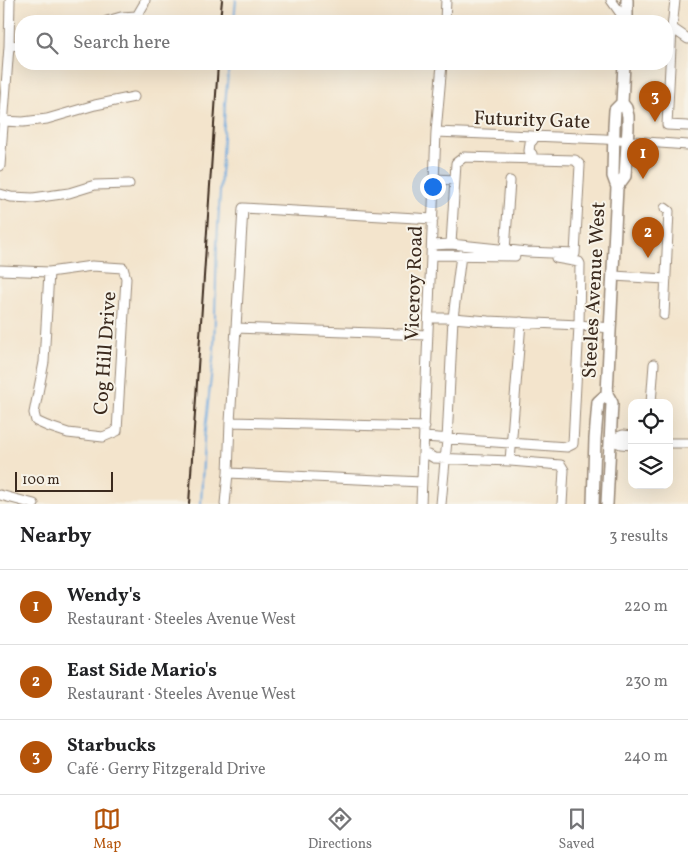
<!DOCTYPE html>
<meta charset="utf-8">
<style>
body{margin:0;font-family:Vollkorn,serif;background:#f2f2f2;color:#202124}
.controls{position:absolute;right:15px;bottom:15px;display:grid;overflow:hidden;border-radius:10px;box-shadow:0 5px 20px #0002}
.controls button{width:45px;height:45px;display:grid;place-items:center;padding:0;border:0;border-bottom:1px solid #e0e0e0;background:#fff;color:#202124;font:25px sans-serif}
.scale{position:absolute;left:15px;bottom:12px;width:98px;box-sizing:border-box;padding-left:5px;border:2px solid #3b2a1e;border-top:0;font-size:14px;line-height:18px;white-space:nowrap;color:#3b2a1e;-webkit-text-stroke:4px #f7f3e8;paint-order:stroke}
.you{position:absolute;left:432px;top:186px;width:18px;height:18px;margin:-12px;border:4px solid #fff;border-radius:50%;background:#1a73e8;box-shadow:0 0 0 8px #1a73e833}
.badge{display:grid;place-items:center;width:32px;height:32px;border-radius:50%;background:#b45309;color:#fff;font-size:16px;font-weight:700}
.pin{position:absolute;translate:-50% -41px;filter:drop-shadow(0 1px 2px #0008)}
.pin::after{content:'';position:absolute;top:26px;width:18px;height:15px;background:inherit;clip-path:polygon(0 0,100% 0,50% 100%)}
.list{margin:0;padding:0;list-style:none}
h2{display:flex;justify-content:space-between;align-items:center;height:65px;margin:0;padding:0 20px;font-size:21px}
h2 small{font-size:16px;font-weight:400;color:#757577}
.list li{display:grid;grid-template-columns:32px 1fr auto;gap:15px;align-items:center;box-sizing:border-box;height:75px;padding:0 20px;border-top:1px solid #e0e0e0}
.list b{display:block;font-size:19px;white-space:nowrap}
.list p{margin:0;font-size:16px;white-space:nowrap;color:#757577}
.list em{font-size:16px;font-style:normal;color:#757577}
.icon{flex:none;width:28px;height:28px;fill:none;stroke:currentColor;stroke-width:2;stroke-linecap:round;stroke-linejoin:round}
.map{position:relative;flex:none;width:688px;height:504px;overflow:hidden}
.search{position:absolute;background:#fff;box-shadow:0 5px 20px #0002;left:15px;right:15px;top:15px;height:55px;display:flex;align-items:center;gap:12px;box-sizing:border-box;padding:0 18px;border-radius:20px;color:#757577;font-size:19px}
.sheet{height:290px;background:#fff}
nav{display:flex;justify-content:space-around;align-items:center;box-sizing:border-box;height:70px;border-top:1px solid #e0e0e0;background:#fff;font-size:14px;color:#757577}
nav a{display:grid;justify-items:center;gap:2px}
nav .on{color:#b45309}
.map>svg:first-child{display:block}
</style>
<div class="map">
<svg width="688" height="504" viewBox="0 0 688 504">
<rect width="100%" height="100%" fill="#f7f3e8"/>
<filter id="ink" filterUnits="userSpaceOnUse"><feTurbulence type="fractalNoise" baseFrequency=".02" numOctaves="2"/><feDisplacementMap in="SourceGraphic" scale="10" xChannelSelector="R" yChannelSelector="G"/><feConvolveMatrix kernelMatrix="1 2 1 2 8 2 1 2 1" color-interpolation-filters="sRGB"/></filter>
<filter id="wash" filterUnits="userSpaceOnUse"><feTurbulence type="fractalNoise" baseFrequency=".0096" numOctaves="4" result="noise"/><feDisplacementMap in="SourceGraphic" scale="20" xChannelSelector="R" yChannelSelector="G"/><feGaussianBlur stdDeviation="1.12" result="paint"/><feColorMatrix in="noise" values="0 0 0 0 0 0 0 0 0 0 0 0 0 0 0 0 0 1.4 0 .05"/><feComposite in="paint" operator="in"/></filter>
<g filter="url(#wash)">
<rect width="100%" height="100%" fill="#f3e4cc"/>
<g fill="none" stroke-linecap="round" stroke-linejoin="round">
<path stroke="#6da8de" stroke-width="2" d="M234 21 236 0
M201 504 204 439 214 351 217 244 225 104 229 64"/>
</g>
</g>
<g filter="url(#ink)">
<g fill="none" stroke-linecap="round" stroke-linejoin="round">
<defs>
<path id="minor" d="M611 0 626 21
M675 0 672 28 688 39
M107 21 121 17 137 16 144 4 145 0
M445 21 446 0
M672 28 667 125 688 126
M9 46 21 45
M3 121 23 122 47 119 95 105 134 97
M436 132 604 139 688 145
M531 158 532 154 529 151 530 143 533 140
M0 166 9 46 10 0
M435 179 455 180
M0 194 11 197 33 198 69 193 95 185 129 184
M432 245 451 244 527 252 575 254 580 165 575 160 464 157 456 163 451 244
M505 250 510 181
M432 255 515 256
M0 270 49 272 92 266 123 268 126 278 117 431 103 437 68 433 47 426 36 421 34 413 44 362 49 272
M613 276 666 279
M664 315 669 211 665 208
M429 318H453L488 321 579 325 580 264 579 262 556 258
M521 322 510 461 561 465 564 470 562 504
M236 328 243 208 433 219
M651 403 654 364
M230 422 236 328 428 335
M424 437 567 447 573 444 579 325 610 328
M610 440 623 435 632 436
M610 440 621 444 632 445
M669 443H688
M423 455H429L434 458 510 461
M422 482 228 473 230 422 425 427
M0 495 34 504
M225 504 228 473
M421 504 436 132 442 64
M441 504 447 440 453 318 461 255"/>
<path id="major" d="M627 21V0
M617 187 625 176 628 128V116L626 108 622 103
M593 504 595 439 598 402 607 394
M607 504 612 403 607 394 617 187 613 176 614 127 615 110 622 103 624 64"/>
</defs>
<use href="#minor" stroke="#978775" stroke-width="11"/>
<use href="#major" stroke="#978775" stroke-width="14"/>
<use href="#minor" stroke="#fff" stroke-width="9"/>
<use href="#major" stroke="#fff" stroke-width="11"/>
<path stroke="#3b2a1e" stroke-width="2" d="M220 21 222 0
M189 504 218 64"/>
</g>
</g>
<g text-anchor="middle" stroke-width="4" stroke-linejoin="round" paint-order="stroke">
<g font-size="20" fill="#3b2a1e" stroke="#f7f3e8">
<text transform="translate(532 119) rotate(2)" y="7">Futurity Gate</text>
<text transform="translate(413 283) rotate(-88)" y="7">Viceroy Road</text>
<text transform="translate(593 290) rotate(-87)" y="7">Steeles Avenue West</text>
<text transform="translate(104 353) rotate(-86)" y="7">Cog Hill Drive</text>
</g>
</g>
</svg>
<div class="controls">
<button><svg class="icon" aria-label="locate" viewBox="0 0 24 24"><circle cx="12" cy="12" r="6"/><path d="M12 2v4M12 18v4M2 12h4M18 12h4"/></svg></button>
<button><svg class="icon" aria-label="layers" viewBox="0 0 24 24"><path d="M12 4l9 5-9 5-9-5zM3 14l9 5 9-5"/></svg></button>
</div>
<div class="scale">100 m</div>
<div class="you"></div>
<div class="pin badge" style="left:643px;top:179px">1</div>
<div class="pin badge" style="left:648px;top:258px">2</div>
<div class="pin badge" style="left:655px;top:122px">3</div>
<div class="search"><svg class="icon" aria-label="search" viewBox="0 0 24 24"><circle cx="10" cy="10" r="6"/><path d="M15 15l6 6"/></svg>Search here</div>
</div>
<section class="sheet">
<h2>Nearby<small>3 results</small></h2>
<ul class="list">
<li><span class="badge">1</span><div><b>Wendy's</b><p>Restaurant · Steeles Avenue West</p></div><em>220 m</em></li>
<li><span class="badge">2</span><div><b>East Side Mario's</b><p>Restaurant · Steeles Avenue West</p></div><em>230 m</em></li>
<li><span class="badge">3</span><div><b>Starbucks</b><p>Café · Gerry Fitzgerald Drive</p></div><em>240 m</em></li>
</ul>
</section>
<nav>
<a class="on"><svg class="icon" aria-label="map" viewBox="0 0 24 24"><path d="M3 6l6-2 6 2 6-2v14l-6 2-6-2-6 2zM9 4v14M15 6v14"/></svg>Map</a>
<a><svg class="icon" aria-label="directions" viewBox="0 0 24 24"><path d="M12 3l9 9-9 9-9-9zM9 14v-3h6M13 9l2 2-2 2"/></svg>Directions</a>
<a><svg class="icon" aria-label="saved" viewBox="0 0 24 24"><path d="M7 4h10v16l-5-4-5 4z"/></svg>Saved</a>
</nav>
